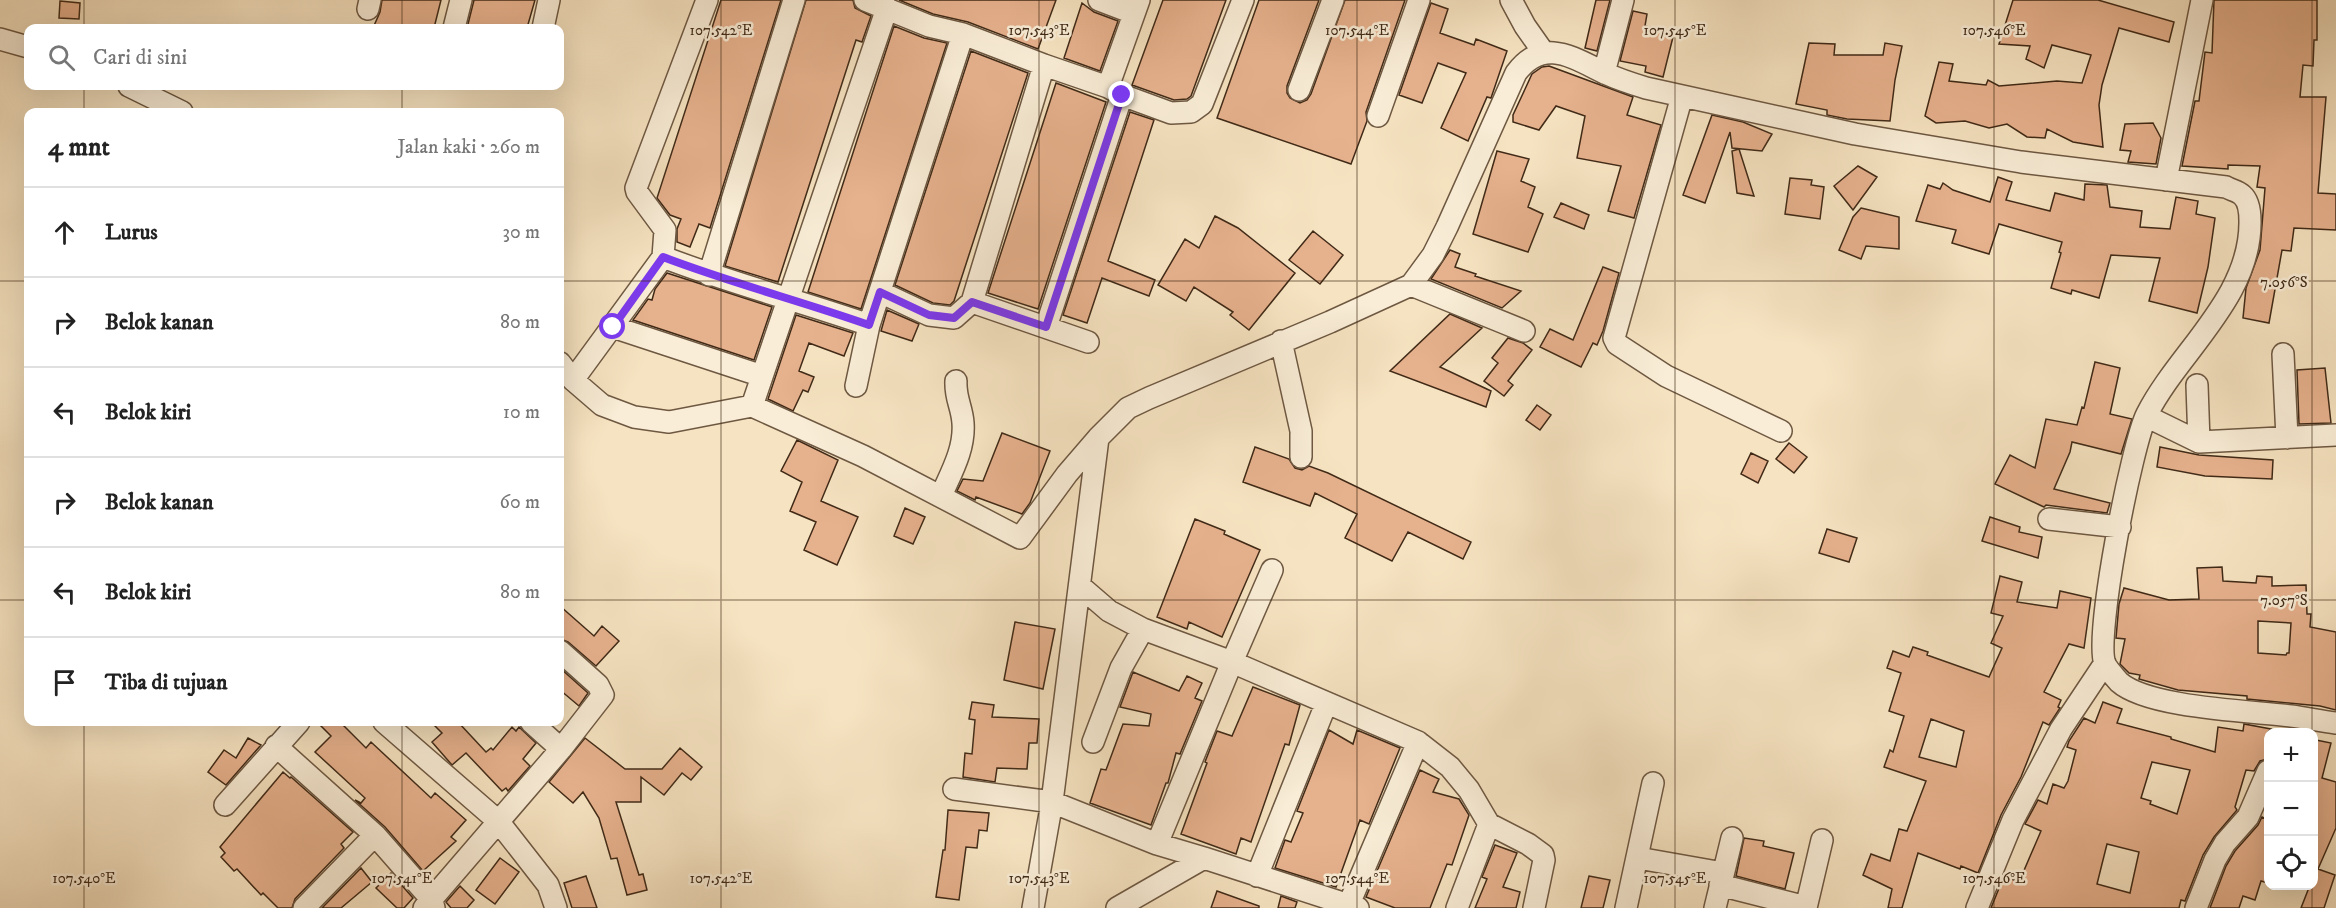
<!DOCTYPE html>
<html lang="id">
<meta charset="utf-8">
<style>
body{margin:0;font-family:"IM FELL DW Pica",serif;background:#f6f6f6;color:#222}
.controls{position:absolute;right:18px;bottom:18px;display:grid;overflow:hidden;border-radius:12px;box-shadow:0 6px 24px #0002}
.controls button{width:54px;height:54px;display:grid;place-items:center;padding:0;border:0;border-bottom:2px solid #e0e0e0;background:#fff;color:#222;font:30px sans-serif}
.stop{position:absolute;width:18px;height:18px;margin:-14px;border:4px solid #7c3aed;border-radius:50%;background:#fff}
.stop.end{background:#7c3aed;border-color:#fff;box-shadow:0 2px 6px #0008}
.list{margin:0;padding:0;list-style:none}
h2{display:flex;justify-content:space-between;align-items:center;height:78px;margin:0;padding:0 24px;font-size:26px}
h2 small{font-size:20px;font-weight:400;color:#767676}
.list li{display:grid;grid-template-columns:39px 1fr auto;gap:18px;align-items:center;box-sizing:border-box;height:90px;padding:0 24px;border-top:2px solid #e0e0e0}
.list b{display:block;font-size:22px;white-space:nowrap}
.list em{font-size:20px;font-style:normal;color:#767676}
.icon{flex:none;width:33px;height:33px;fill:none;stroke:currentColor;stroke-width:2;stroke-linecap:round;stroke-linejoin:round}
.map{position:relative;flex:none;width:2336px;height:908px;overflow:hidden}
.search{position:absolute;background:#fff;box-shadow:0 6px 24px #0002;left:24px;top:24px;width:540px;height:66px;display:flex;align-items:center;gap:15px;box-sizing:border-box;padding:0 21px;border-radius:12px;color:#767676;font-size:22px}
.panel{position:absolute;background:#fff;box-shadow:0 6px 24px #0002;left:24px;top:108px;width:540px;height:618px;border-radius:12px}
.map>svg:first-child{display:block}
</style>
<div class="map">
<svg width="2336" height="908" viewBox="0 0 2336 908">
<rect width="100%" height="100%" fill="#f6e3c1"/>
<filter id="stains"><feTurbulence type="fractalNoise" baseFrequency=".00333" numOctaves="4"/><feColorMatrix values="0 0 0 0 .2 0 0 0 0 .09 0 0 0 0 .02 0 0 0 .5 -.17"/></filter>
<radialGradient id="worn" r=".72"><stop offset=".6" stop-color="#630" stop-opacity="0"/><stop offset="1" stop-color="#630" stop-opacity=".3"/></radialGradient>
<path fill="#e6b18d" stroke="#402a17" stroke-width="1.5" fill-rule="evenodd" d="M382 0H441L434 28H373L380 12Z
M474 0H535L527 28H467Z
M721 0H781L710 228 699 224 690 247 677 242V229L681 219 670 215 657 198Z
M806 0H853L855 8 871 16 862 42 856 40 778 282 725 266Z
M899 0H1056L1038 49 968 22 933 14Z
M1163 0H1226L1191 96 1187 99 1174 100 1132 85Z
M1259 0H1319L1287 86V93L1290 98 1300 103 1307 100 1311 94 1345 0H1405L1366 112 1367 121 1351 164 1217 118Z
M1596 0H1610L1597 51 1585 48Z
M2013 0H2098L2174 22 2169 42 2119 28 2102 85 2099 105 2103 147 2073 142 2047 129 2045 138 2027 137 2007 124 1989 128 1965 121 1936 123 1925 116 1939 62 1953 64 1949 81 1986 85 1988 80 1999 86 2057 81 2082 83 2091 55 2052 45 2044 68 2026 59 2030 46 1999 44Z
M2214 0H2317V40H2314L2313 66 2303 65 2300 97H2326L2318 193 2336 194V230L2294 228 2291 251 2282 250 2269 323 2243 318 2246 288 2260 250 2265 188 2257 187 2260 166 2228 165V169L2182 166 2195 101H2199L2205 52 2212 53Z
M60 1 80 3 79 19 59 18Z
M1082 3 1094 12 1118 21 1100 71 1064 58Z
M1431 3 1448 9 1440 33 1474 45 1476 39 1507 51 1491 98 1487 97 1468 141 1441 128 1466 73 1438 63 1422 103 1399 95Z
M1633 11 1647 14 1645 26 1674 33 1663 77 1645 72 1646 66 1620 61Z
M894 26 924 38 947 43 861 309 808 292Z
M1809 43 1835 44 1834 55H1883L1885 43 1902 46 1895 80 1890 121 1847 119 1827 115V110L1796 104Z
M971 51 1028 73 954 301 950 305 933 303 895 285Z
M1549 66 1633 97 1627 115 1661 125 1634 218 1608 211 1621 166 1577 158 1585 116 1556 106 1539 130 1513 122V115L1532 74 1542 67Z
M1056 83 1106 102 1038 309 988 293Z
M1130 112 1154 120 1108 261 1155 280 1149 296 1102 278 1087 323 1063 315Z
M1712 115 1743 122 1772 134 1762 151 1732 148 1730 132 1705 203 1683 195Z
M2153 123 2161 138 2156 164 2128 162 2131 151 2120 150 2125 124Z
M1739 149 1754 196 1737 193 1732 151Z
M1497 151 1529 159 1521 181 1535 187 1528 207 1543 214 1528 252 1473 234Z
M1858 166 1877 177 1853 210 1834 186Z
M1998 177 2012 182 2006 200 2050 211 2055 193 2084 200 2085 184 2107 185 2110 207 2142 211 2140 227 2170 229 2176 197 2198 201 2196 214 2215 218 2208 267 2197 313 2149 301 2160 258 2111 255 2099 298 2072 290 2071 294 2051 288 2061 253 2059 252 2062 242 1999 224 1989 254 1952 243 1956 230 1916 221 1928 185 1940 189 1943 183 1953 190 1990 202Z
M1790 178 1812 180 1811 185 1824 187 1820 219 1785 214Z
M1561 203 1589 215 1584 229 1554 217Z
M1861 208 1899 217V249L1866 246 1861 259 1839 250 1853 217Z
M1215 216 1238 228 1295 273 1249 330 1230 315 1233 312 1194 287 1186 301 1158 285 1185 239 1199 248Z
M1313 231 1343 255 1320 284 1289 260Z
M1450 250 1460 254 1455 267 1476 274 1475 276 1521 291 1502 308 1431 279Z
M1603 267 1619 273 1603 331 1597 345 1593 343 1581 367 1540 347 1550 329 1573 340Z
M667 273 772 307 754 360 633 320 648 299 652 300 655 289Z
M887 310 919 324 912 341 881 331Z
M1450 314 1482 328 1440 367 1491 391 1486 407 1390 371Z
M796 315 853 333 844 356 809 343 799 371 814 377 808 392 803 390 793 411 768 399Z
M1508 338 1523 343 1532 350 1508 381 1513 385 1504 396 1484 381 1498 363 1492 358Z
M2095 362 2120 368 2110 414 2132 419 2121 454 2072 442 2070 452 2054 489 2110 503 2107 513 2046 505 2044 507 1995 484 2010 455 2035 468 2046 419 2077 425 2082 407 2084 408Z
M2325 368 2331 423 2299 424 2297 370Z
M1537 405 1551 415 1540 430 1526 420Z
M1002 433 1050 451 1030 503 1022 514 976 497 975 500 957 491 963 479 983 481Z
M797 440 838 460 821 501 858 517 837 565 804 550 816 522 790 511 802 482 781 471Z
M1789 443 1807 457 1794 473 1776 459Z
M1255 447 1289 459 1295 468 1302 470 1309 466 1328 473 1471 542 1463 559 1408 532 1392 561 1345 538 1357 514 1315 493 1310 506 1243 482Z
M2160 447 2199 455 2273 460 2272 479 2205 476 2157 467Z
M1751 453 1768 461 1758 483 1741 474Z
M905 508 925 517 913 544 894 536Z
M1990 517 2020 527 2019 532 2042 537 2038 558 1982 541Z
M1195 519 1225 531 1224 534 1260 550 1222 637 1189 622 1187 629 1157 617Z
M1827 529 1857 538 1849 562 1819 553Z
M2222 567 2223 581 2256 583 2257 576 2272 577V586L2306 585 2307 614H2311L2310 627 2336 632V710L2320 706 2247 699V696L2178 690 2139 679 2140 675 2129 673 2120 664 2125 639 2116 638 2119 604 2124 588 2169 600 2199 599 2197 568ZM2258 621 2291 623 2289 653H2287L2286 655 2258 653Z
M2000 576 2022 582 2017 602 2057 608 2060 591 2091 598 2084 648 2069 644 2044 692 2061 700 2058 707 2060 708 2049 725 2043 722 2021 777 2001 815 1978 873 1961 866 1960 869 1918 853 1902 908H1888L1892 889 1863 875 1871 854 1890 861 1899 829 1907 831 1926 781 1884 767 1890 750 1893 752 1904 716 1889 711 1901 673 1887 668 1893 651 1909 657 1913 647 1928 652 1927 655 1989 677 2002 648 1991 643 2003 616 1991 613ZM1931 719 1964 731 1956 767 1919 757Z
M560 606 594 636 602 626 619 641 596 666 568 642 560 639Z
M1015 622 1055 629 1043 689 1004 680Z
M560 668 588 693 579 706 560 690Z
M1133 672 1179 691 1187 676 1202 683 1195 698 1202 701 1180 754 1176 753 1168 783H1166L1151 825 1090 803 1101 769 1106 770 1123 724 1149 726 1151 714 1120 707Z
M1253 687 1300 705 1289 745 1285 744 1251 842 1241 838 1236 854 1181 834 1207 763 1205 762 1217 731 1232 736Z
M972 702 994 705 992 717 1039 719 1037 743H1029L1027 769 997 768 995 782 963 777 965 753 972 754 975 720 969 719Z
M2103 702 2122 709 2117 723 2171 737V739L2215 752 2218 727 2243 731 2244 724 2271 729 2268 732V759L2260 761 2254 771 2246 770 2235 807 2237 810 2214 837 2203 855 2185 901 2181 900 2179 908H1991L2004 876 2019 882 2041 831 2025 824 2038 800 2047 804 2053 784 2064 788 2068 781 2076 750 2067 747 2069 741 2084 718 2095 723ZM2152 762 2190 770 2177 814 2150 804 2151 801 2141 798ZM2107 844 2139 852 2130 893 2097 884Z
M317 722H340L366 748 371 742 431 798 435 793 466 820 451 837 456 841 423 871 385 827 355 800 361 803 365 798 315 752 331 736Z
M431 722H458L486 752 491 748 493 750 512 727 516 731 519 727 536 743 523 759 530 766 508 791 506 788 502 791 466 753 452 765 432 742 442 733Z
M1329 730 1353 744 1357 730 1400 748 1369 824 1360 820 1336 887 1275 868 1285 840 1291 842 1303 813 1297 811Z
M248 738 261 745 226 785 208 772 224 750 236 758Z
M585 738 625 769H662L680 748 702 767 691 780 682 773 664 795 641 777V802H616L639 875 643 874 647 890 627 895 617 858 611 859 599 818 583 792 573 803 549 782Z
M2316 740 2331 743 2322 778 2336 782V828L2318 869 2335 875 2324 908H2301L2310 885H2313V749Z
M1420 770 1439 779 1433 792 1459 799 1469 815 1452 865 1447 864 1430 908H1395L1366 897Z
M283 772 290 778 291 777 353 832 341 844 344 848 295 899 292 908H278L263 893 261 895 237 869 234 871 221 857 225 853 220 847Z
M948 810 989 813 987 831 979 830 977 848 966 847 959 900 936 897 943 850H945Z
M2262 817 2268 820V883L2261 881 2255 900 2243 896 2239 908H2210L2226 866 2235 851 2258 825Z
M1744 838 1764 841 1763 846 1794 853 1785 889 1736 876Z
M1495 845 1517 853 1503 887 1520 892 1516 908H1475L1487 879 1482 877Z
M500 858 519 872 495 904 476 890Z
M361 868 372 882 341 908H322Z
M391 873 413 898 404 908H397L376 888Z
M586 876 597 908H572L564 883Z
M1589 876 1610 880 1603 908H1581Z
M460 886 474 900 467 908H451L446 902Z
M1217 891 1259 906V908H1211Z
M1281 896 1297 902 1295 908H1278Z"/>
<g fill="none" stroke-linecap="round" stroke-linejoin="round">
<defs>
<path id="minor" d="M865 0 929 26 963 34 1044 65 1108 87 1122 95 1171 113 1191 112 1202 104 1243 0
M1099 0 1133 13
M1511 0 1525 26 1544 53
M368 9 370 0
M454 28 461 0
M543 28 549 0
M0 39 28 47
M1044 65 972 302 1088 342
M1604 73 1623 0
M129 86 182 112
M1108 87 1139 0
M1299 90 1333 0
M1682 96 1614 338 1617 344 1666 376 1781 431
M1378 116 1419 0
M2166 180 2202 0
M663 257 665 230 637 192 636 188 707 0
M709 275 794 0
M1411 285 1524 331
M880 292 929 315 954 318 972 302
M869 325 963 34
M613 327 762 376
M1046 327 1122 95
M1281 341 1301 431V457
M2283 354 2287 438
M560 363 573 380 602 405 634 417 669 422 752 406 863 456 1020 538 1067 474 1098 438
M573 380 663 257C730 283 800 301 869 325L856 386
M2197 385 2199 442
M752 406 887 8
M2146 416 2199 442 2336 435
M941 496C951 473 965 449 963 423 962 407 955 398 956 381
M2049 519 2120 527
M1080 586 1109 611 1143 629 1232 662 1418 742 1450 767 1469 790 1489 824 1528 844 1543 855 1544 860 1534 908
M384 722 498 821 548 885 556 908
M531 722 561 749
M1093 742 1121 668 1143 629
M276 746 375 835 432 900 434 908
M954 789 1052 802 1157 844 1204 858
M225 805 299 722
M1157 844 1232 662 1272 570
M1638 858 1723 873
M1257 876 1326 704
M1720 885 1806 907
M1349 904 1418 742
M304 908 375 835
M424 908 561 749 603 695 598 685 560 651
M1033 908 1052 802 1098 438 1128 408 1149 398 1330 322 1411 285 1433 255 1447 227 1516 73C1544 36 1573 58 1607 74 1620 80 1633 84 1646 88L1855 134 2021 162 2226 187C2231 190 2238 191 2242 195 2249 201 2250 212 2250 221 2251 298 2179 351 2147 414 2132 443 2094 637 2105 664 2108 670 2115 677 2119 682 2148 708 2251 711 2291 716 2306 718 2321 721 2336 723
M1117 908 1204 858 1358 908
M1457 908 1489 824
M1626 908 1653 783
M1715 908 1732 838
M1806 908 1822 840
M1977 908 2013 820 2061 729 2105 663
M2196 908 2215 860 2225 843 2248 817 2268 771"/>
</defs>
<use href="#minor" stroke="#6e5842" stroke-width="24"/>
<use href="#minor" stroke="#f9edd7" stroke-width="21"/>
</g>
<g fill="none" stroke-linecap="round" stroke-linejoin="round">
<path stroke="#7c3aed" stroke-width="8" d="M613 327 663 257C731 283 801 301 869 325L880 292 929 315 954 318 972 302 1046 327 1122 95"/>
</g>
<path fill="none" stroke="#402a17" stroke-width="1.5" stroke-opacity="0.45" d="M84 0V28M402 0V28M721 0V908M1039 0V908M1357 0V908M1675 0V908M1994 0V908M2312 0V732M84 86V112M402 86V112M0 281H28M560 281H2336M0 600H28M560 600H2336M84 722V908M402 722V908M2312 886V908"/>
<g font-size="15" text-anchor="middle" fill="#402a17" stroke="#f9edd7" stroke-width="5" stroke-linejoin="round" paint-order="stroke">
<text x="721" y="35">107.542°E</text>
<text x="1039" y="35">107.543°E</text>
<text x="1357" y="35">107.544°E</text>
<text x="1675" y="35">107.545°E</text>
<text x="1994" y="35">107.546°E</text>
<text x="2284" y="287">7.056°S</text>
<text x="2284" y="605">7.057°S</text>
<text x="84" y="883">107.540°E</text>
<text x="402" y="883">107.541°E</text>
<text x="721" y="883">107.542°E</text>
<text x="1039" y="883">107.543°E</text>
<text x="1357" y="883">107.544°E</text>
<text x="1675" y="883">107.545°E</text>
<text x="1994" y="883">107.546°E</text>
</g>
<rect width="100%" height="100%" filter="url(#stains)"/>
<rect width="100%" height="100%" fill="url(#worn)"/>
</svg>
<div class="controls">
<button>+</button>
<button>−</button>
<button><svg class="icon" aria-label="locate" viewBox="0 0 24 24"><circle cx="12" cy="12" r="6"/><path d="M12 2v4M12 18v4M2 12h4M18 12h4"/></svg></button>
</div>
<div class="stop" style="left:613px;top:327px"></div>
<div class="stop end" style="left:1122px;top:95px"></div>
<div class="search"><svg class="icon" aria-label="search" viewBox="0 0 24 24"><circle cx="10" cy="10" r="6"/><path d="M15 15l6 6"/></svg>Cari di sini</div>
<section class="panel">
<h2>4 mnt<small>Jalan kaki · 260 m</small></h2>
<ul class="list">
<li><svg class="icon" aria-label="ahead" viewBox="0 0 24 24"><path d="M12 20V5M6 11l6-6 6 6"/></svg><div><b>Lurus</b></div><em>30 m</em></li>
<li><svg class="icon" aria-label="right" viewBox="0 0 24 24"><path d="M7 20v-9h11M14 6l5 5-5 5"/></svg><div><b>Belok kanan</b></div><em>80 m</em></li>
<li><svg class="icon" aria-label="left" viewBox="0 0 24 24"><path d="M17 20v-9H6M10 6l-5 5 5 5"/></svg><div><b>Belok kiri</b></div><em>10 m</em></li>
<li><svg class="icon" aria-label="right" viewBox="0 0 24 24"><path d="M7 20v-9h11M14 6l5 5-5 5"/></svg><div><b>Belok kanan</b></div><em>60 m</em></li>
<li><svg class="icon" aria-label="left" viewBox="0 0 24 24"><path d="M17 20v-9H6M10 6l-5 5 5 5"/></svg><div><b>Belok kiri</b></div><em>80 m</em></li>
<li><svg class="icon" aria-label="arrive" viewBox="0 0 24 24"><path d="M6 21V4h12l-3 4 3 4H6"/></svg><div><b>Tiba di tujuan</b></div></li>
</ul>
</section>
</div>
